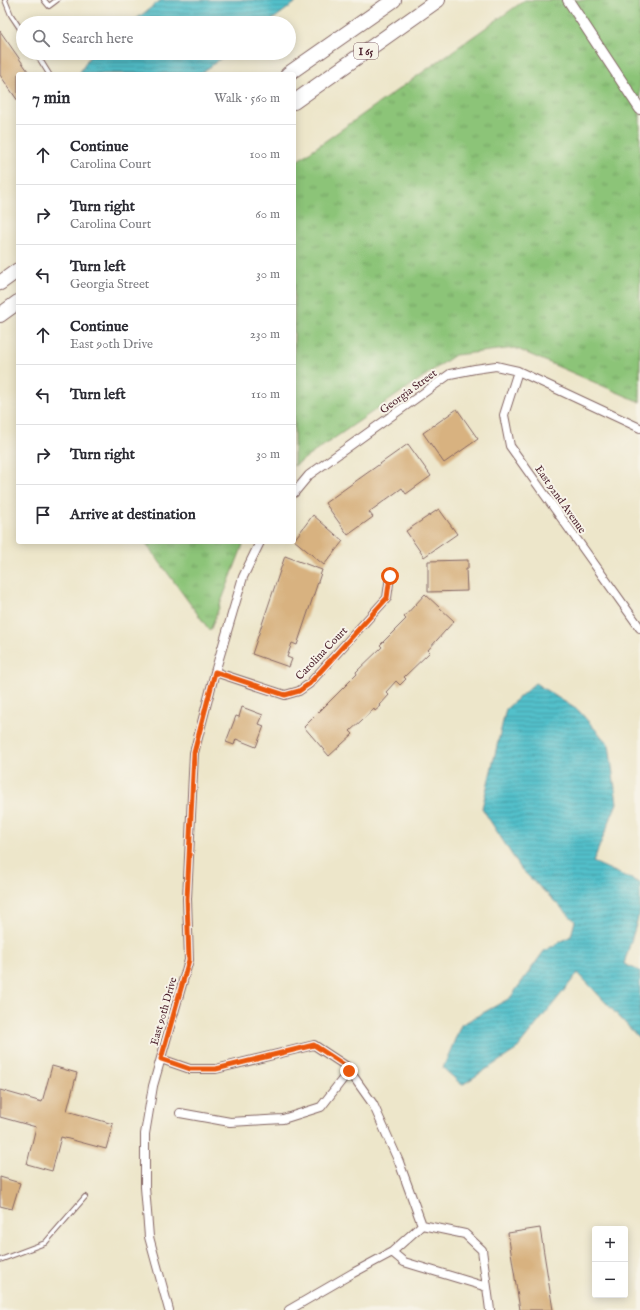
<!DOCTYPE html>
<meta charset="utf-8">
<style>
body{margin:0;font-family:"IM FELL English",serif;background:#f7f7f7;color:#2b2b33}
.controls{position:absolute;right:12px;bottom:12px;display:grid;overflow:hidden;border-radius:4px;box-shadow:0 2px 10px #0003}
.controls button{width:36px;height:36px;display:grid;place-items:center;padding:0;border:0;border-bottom:1px solid #e1e1e2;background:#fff;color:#2b2b33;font:20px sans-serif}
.stop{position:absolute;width:12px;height:12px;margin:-9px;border:3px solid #ea580c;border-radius:50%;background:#fff}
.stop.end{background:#ea580c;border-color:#fff;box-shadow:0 1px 4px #0008}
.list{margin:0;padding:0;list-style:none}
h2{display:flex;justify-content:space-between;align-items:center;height:52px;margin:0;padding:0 16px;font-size:17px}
h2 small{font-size:13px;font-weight:400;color:#7c7c81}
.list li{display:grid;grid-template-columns:26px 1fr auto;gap:12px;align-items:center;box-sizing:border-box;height:60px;padding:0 16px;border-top:1px solid #e1e1e2}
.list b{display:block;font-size:15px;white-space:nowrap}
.list p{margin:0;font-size:13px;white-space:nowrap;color:#7c7c81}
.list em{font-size:13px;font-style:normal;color:#7c7c81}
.icon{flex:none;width:22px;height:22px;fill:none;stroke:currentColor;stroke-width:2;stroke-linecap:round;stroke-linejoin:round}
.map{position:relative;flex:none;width:640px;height:1310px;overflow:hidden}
.search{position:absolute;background:#fff;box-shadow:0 2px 10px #0003;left:16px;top:16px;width:280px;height:44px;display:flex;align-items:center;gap:10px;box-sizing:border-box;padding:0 14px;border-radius:22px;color:#7c7c81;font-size:15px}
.panel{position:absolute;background:#fff;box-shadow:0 2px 10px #0003;left:16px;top:72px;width:280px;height:472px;border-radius:4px}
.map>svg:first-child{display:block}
</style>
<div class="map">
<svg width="640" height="1310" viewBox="0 0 640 1310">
<defs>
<pattern id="grass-tufts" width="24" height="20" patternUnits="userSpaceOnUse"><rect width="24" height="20" fill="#8cc478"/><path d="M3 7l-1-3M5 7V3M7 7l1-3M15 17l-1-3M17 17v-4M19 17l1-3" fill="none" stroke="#749f63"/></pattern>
<pattern id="water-rules" width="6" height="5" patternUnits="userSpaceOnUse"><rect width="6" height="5" fill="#53c0ca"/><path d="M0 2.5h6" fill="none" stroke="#479ba4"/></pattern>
</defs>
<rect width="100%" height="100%" fill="#f7f3e8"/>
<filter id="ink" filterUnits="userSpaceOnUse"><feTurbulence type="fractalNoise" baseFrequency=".025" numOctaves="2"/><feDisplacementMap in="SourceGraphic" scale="8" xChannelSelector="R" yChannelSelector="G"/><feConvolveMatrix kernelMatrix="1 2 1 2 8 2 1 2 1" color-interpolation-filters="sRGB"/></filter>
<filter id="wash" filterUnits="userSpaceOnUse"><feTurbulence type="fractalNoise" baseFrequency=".012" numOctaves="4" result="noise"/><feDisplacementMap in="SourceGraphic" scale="16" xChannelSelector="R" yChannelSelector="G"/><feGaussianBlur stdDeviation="0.9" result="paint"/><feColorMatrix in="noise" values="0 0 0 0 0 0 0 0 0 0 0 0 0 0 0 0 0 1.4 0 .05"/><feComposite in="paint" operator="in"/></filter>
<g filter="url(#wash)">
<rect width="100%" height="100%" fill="#ede6ca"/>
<path fill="url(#grass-tufts)" stroke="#6b7252" d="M525 0H640V402L515 348 455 355 294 466V163Z
M145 542H244L210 631Z"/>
<path fill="url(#water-rules)" stroke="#4e707a" d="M161 0H299L268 23H131Z
M92 53H228L200 74H79Z
M535 683 579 711 609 745 617 803 593 862 640 883V911L624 964 640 971V1039L578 973 516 1050 462 1085 443 1068 461 1025 510 998 544 951 571 936 575 921 521 869 482 808 506 709Z"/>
<g id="blocks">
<path fill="#d8b280" d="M0 31 30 74H18V101L0 75Z
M457 409 478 439 444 463 423 433Z
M408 444 431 476 406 494 402 488 369 512 373 517 348 535 325 503Z
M439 509 457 534 424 557 406 531Z
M313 515 343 541 324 565 294 540Z
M285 556 322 570 297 645 292 643 287 657 292 659 289 667 252 654Z
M468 560V569H466L467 591 428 592V561Z
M425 594 454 621 428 650 430 652 404 677 406 679 400 685 396 681 386 692 389 695 380 705 381 706 375 711 374 709 350 731 353 734 329 756 304 727 357 674 356 672 382 647 380 645 406 619 404 617Z
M242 707 263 715 259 724 264 726 256 747 236 739 234 745 226 742 236 716 239 717Z
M52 1066 77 1073 67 1111 113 1124 106 1149 61 1137 52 1171 27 1164 36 1127 0 1117V1090L42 1102Z
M0 1177 20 1183 12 1209 0 1206Z
M540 1228 553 1310H520L508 1233Z"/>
</g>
</g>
<g filter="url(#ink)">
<use href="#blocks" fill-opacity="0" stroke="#836563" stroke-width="1"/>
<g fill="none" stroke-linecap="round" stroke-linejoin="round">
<defs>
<path id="service" d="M5 0 11 15 23 33
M44 0 49 6 57 0
M36 53 49 74
M0 1260 45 1243 85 1197"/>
<path id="minor" d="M518 371 504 415 510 446 640 628
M294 493 309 475 450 374 475 369 496 366 518 371 640 428
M215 672 285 695 299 691 309 684 387 598 390 576
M161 1059 190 1069H216L314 1045 346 1066 373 1104 399 1162 422 1225
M180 1113 230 1122 283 1119 321 1107 349 1071
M487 1287 490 1310
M169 1310 149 1237 145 1187V1134L153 1086 189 960 187 899 194 753 215 672 243 577 260 542
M289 1310 353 1273 392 1252 422 1225 465 1234 482 1250 487 1287 404 1262 392 1252"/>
<path id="tertiary" d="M568 0 640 109"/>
<path id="motorway" d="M288 74 394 0
M294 102 438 0
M0 283 18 270
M0 315 18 302"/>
</defs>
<use href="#service" stroke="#836563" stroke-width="6"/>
<use href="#minor" stroke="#836563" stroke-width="10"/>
<use href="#tertiary" stroke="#836563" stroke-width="12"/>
<use href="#motorway" stroke="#836563" stroke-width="16"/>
<use href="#service" stroke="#fff" stroke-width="4"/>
<use href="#minor" stroke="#fff" stroke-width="8"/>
<use href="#tertiary" stroke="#fff" stroke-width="10"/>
<use href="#motorway" stroke="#fff" stroke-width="14"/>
</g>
</g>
<g fill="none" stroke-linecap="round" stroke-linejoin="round" filter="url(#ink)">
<path stroke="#ea580c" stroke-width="5" d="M349 1071 346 1066 314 1045 216 1069H190L161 1059 189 960 187 899 194 753 215 672 285 695 299 691 309 684 387 598 390 576"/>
</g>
<g text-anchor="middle" stroke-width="4" stroke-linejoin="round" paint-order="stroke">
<rect fill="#f7f3e8" stroke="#7e5f64" stroke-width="1" x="354" y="43" width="24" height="16" rx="3"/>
<g font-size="10" font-weight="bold" fill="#4a1f2b">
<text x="366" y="55">I 65</text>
</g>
<g font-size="11" fill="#4a1f2b" stroke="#f7f3e8">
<text transform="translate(408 391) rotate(-36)" y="4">Georgia Street</text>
<text transform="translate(561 499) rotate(55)" y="4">East 92nd Avenue</text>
<text transform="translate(321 653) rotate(-46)" y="4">Carolina Court</text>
<text transform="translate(163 1011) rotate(-74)" y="4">East 90th Drive</text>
</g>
</g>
</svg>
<div class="controls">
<button>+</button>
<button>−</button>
</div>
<div class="stop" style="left:390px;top:576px"></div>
<div class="stop end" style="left:349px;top:1071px"></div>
<div class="search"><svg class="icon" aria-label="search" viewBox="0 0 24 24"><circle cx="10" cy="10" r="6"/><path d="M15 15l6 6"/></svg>Search here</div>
<section class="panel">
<h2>7 min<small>Walk · 560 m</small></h2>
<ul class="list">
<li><svg class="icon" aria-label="ahead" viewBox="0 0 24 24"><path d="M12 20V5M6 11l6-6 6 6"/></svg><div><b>Continue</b><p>Carolina Court</p></div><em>100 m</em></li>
<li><svg class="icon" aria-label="right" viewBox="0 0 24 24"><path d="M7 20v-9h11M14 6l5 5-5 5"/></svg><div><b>Turn right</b><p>Carolina Court</p></div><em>60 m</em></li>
<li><svg class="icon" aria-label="left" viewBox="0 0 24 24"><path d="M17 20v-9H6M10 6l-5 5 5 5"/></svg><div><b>Turn left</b><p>Georgia Street</p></div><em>30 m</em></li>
<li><svg class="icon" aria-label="ahead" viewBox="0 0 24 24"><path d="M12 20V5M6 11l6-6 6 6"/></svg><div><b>Continue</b><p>East 90th Drive</p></div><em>230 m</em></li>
<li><svg class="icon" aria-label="left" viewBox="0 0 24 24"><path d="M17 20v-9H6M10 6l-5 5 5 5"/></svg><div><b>Turn left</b></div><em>110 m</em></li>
<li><svg class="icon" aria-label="right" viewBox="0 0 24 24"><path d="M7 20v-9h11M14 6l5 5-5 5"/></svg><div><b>Turn right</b></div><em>30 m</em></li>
<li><svg class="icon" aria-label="arrive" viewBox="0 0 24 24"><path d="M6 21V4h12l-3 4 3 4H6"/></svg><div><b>Arrive at destination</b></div></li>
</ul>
</section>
</div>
